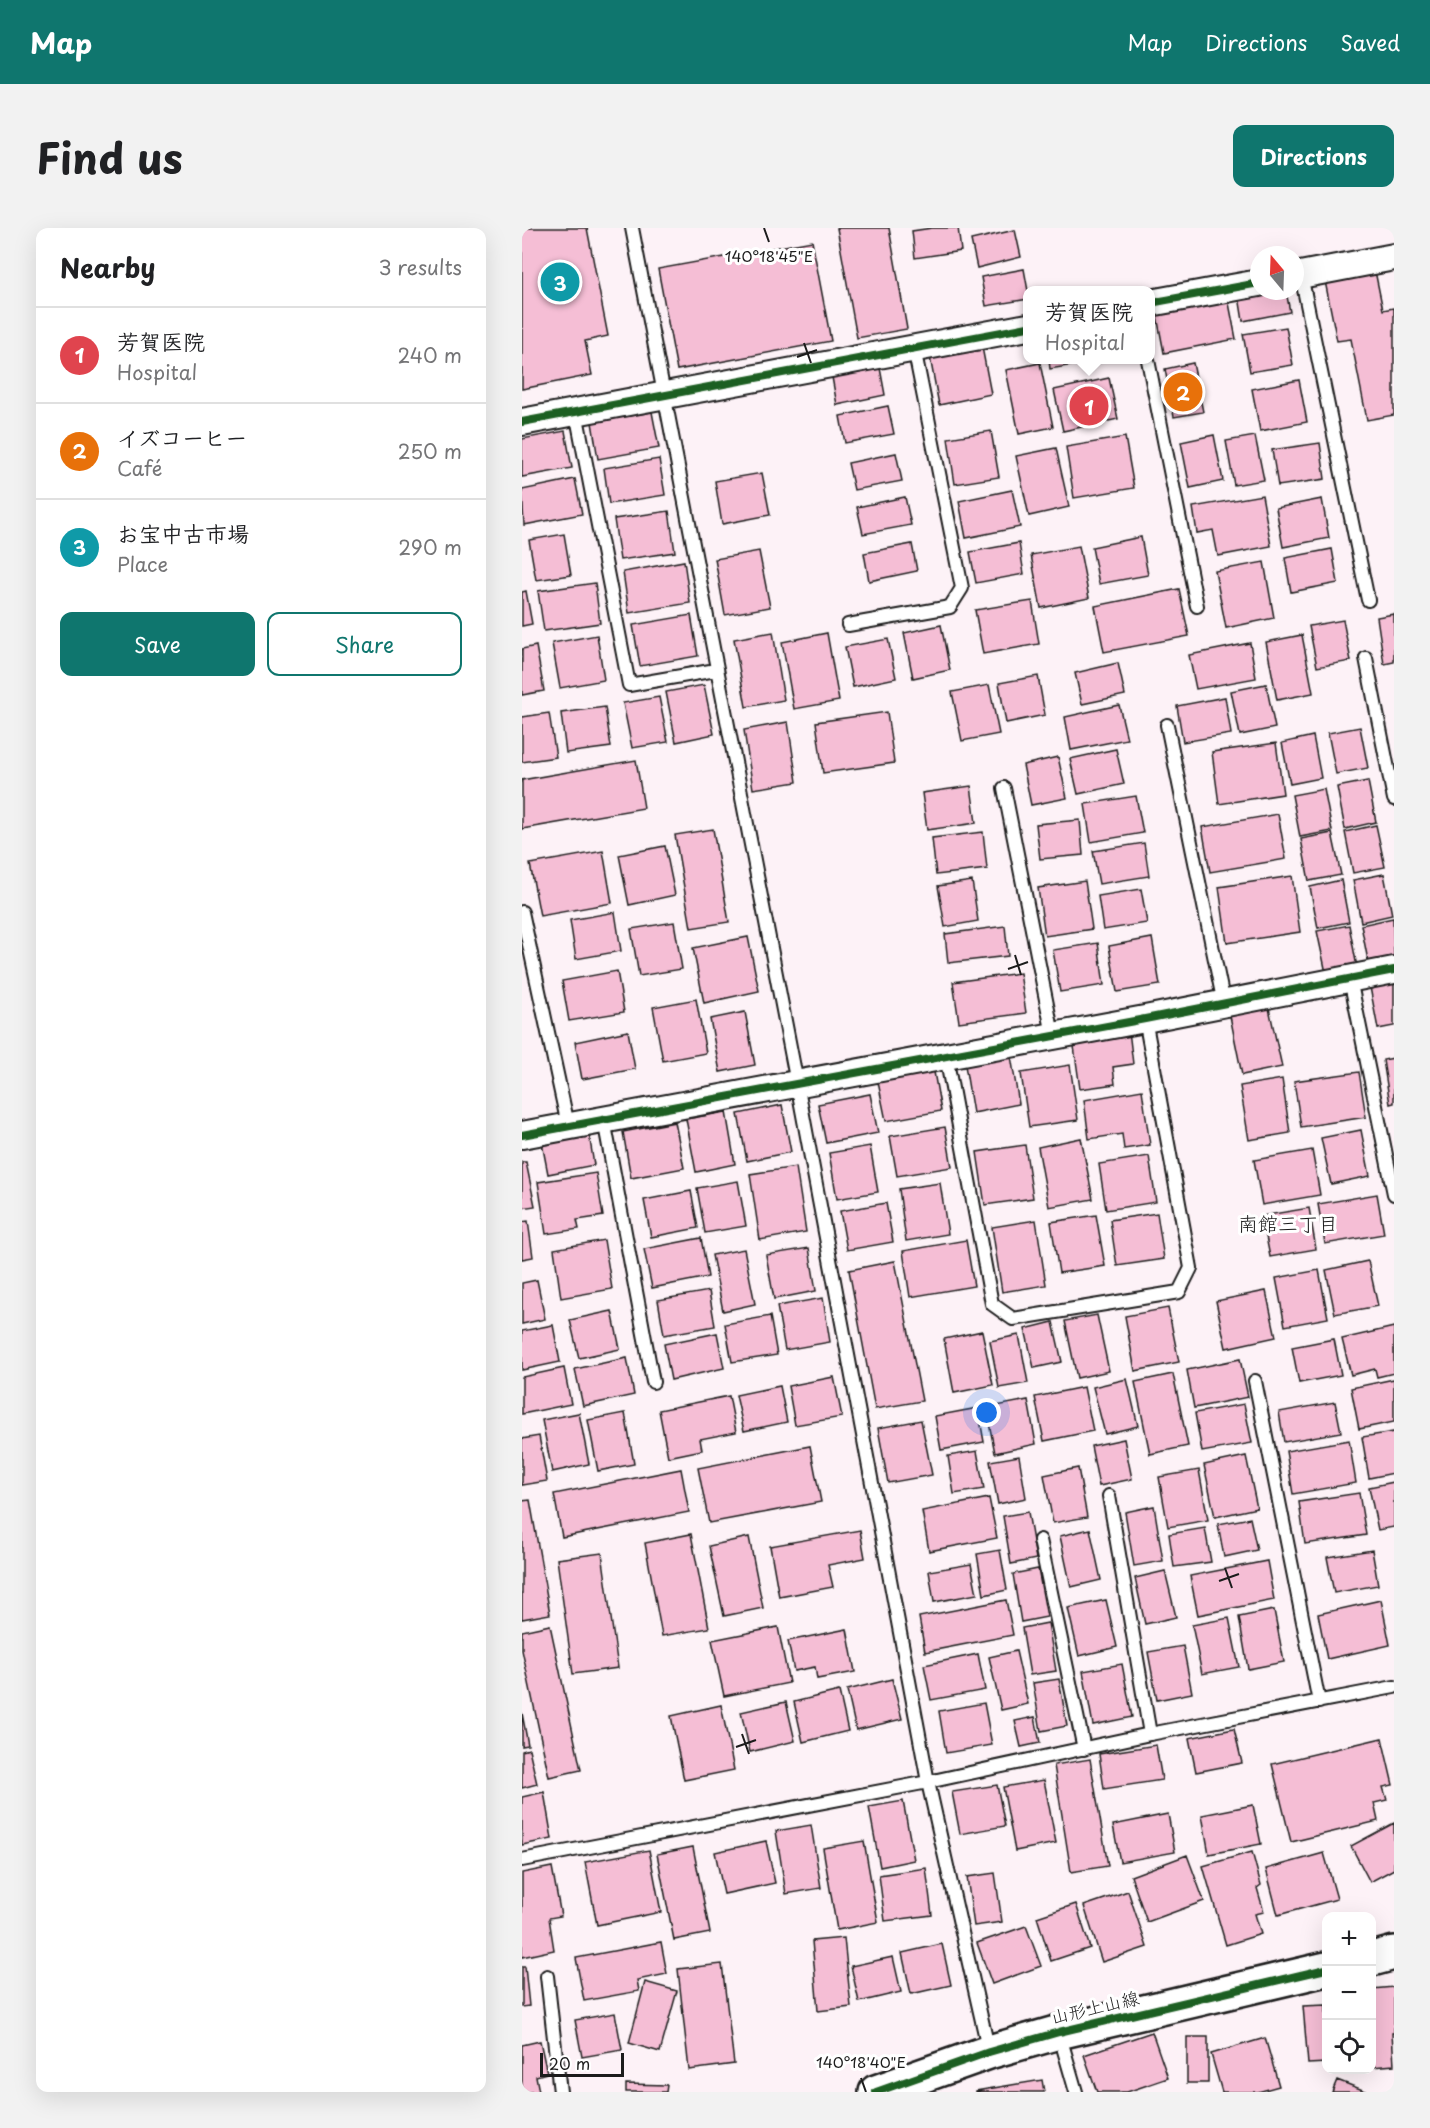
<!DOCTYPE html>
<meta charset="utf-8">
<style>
body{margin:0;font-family:"Playpen Sans","Klee One",sans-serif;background:#f2f2f2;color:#202124}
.controls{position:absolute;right:18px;bottom:18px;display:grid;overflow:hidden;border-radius:12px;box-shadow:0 6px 24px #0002}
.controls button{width:54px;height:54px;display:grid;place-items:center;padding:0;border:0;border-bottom:2px solid #e0e0e0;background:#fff;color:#202124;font:30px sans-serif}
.compass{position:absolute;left:728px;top:18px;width:54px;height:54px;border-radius:50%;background:#fff;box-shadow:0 6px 24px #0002;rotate:341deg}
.scale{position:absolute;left:18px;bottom:15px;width:84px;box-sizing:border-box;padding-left:6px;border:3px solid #1c1c1c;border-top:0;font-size:16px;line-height:21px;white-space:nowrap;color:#1c1c1c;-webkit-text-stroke:4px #fff;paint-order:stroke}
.you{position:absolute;left:465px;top:1185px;width:21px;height:21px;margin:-15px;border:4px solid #fff;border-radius:50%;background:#1a73e8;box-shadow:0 0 0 9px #1a73e833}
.badge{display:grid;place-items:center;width:39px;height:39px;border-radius:50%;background:#0f766e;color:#fff;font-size:20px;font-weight:700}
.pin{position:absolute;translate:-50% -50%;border:3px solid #fff;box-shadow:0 2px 6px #0006}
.popup{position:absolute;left:501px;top:58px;width:132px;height:78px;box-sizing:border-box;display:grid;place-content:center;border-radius:12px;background:#fff;filter:drop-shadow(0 2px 4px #0005);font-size:20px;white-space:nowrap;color:#757577}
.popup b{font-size:22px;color:#202124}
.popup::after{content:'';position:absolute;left:50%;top:100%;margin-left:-12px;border:12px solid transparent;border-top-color:#fff}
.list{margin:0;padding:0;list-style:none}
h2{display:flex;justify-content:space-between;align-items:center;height:78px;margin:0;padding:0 24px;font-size:26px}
h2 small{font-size:20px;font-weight:400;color:#757577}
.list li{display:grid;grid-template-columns:39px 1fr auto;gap:18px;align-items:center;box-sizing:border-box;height:96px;padding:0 24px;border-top:2px solid #e0e0e0}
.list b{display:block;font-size:22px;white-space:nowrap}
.list p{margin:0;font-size:20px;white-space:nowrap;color:#757577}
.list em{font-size:20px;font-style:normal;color:#757577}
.actions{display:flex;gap:12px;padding:18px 24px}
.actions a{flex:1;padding:14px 0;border:2px solid #0f766e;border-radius:12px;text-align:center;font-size:21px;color:#0f766e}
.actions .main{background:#0f766e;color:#fff}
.icon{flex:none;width:33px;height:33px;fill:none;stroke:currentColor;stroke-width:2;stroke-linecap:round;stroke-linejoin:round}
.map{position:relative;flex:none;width:872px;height:1864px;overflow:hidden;border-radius:12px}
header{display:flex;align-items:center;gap:36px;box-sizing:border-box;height:84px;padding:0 30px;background:#0f766e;color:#fff}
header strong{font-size:28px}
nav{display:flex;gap:33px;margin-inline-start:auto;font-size:21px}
.intro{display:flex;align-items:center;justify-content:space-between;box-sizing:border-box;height:144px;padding:0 36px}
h1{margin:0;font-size:42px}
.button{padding:15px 27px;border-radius:12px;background:#0f766e;color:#fff;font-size:21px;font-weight:700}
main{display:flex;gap:36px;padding:0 36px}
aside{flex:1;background:#fff;border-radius:12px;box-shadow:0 6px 24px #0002}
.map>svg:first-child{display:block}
</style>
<header>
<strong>Map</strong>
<nav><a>Map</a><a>Directions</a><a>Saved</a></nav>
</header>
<div class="intro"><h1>Find us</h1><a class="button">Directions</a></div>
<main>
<aside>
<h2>Nearby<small>3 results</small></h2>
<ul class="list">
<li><span class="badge" style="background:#e0444e">1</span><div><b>芳賀医院</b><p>Hospital</p></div><em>240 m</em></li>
<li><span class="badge" style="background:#e8710a">2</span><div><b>イズコーヒー</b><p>Café</p></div><em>250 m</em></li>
<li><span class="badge" style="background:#0f9aa8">3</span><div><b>お宝中古市場</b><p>Place</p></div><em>290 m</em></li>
</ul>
<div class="actions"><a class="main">Save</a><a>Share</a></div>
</aside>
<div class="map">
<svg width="872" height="1864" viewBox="0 0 872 1864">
<rect width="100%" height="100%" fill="#fdf2f7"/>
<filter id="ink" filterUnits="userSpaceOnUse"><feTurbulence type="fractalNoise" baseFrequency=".0167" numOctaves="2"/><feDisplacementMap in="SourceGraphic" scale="12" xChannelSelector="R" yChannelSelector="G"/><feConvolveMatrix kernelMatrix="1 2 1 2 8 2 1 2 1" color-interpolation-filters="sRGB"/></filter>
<g filter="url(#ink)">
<path fill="#f5bed5" stroke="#1c1c1c" stroke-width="1.5" d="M0 0H65L86 108 63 113 70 147 0 161Z
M315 0H367L385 101 335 110Z
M410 0H436L439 23 393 30 390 3Z
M493 2 499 29 455 40 449 12Z
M290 13 309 113 155 142 136 41Z
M502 41 506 63V71L464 78 459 49Z
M853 43 861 82 872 80V187L845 192 829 111 815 113 803 53Z
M746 63H764L768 84 721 93 717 68Z
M706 70 714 111 642 125 634 83Z
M764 99 771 137 728 144 721 106Z
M460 119 469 166 417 177 408 129Z
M527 132H581L528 141Z
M518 135 531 199 497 206 484 142Z
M671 135 681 184 652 189 643 141Z
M358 140 363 167 315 177 310 149Z
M587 150 596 191 541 203 532 162Z
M777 152 785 194 738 203 730 161Z
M366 178 372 206 323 215 318 188Z
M130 184 137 220 76 231 70 194Z
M43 203 50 240 0 249V211Z
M469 203 477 249 433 256 426 210Z
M692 207 701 253 668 260 659 214Z
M733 208 742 252 712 257 704 213Z
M603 209 612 260 552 270 544 219Z
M798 215 803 251 756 258 750 222Z
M534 220 547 279 507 288 494 228Z
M374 225 380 253 332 262 326 235Z
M137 231 143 267 87 276 82 240Z
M240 245 248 287 200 296 193 253Z
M53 251 60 286 2 297 0 262Z
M490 262 498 299 444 310 437 273Z
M740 267 749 318 696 328 691 302 675 305 671 279Z
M383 269 389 297 341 306 335 279Z
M800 271 807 310 761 319 754 280Z
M147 283 153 324 98 332 92 291Z
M42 306 49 347 14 352 7 312Z
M619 309 626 347 577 356 570 319Z
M497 315 502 346 454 355 448 324Z
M390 316 395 343 347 353 342 325Z
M557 318 567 370 519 380 509 327Z
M810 321 816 355 769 364 763 330Z
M237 323 248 379 203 387 193 331Z
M162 333 168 375 107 385 101 344Z
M742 334 752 390 704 400 693 343Z
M73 355 78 395 22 403 16 363Z
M657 361 667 408 582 424 573 378Z
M4 363 10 396 0 398V364Z
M510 373 517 416 461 426 453 382Z
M872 386V434L862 436 855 389Z
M169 387 176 428 118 438 111 397Z
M821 392 829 433 795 439 787 398Z
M419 397 428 442 391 450 382 405Z
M251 404 262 472 224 479 212 411Z
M305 405 317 473 272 481 260 414Z
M75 407 82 452 38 460 30 415Z
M780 407 791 465 755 472 744 414Z
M366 411 374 450 331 459 323 419Z
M728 415 734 450 674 461 667 427Z
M14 418 22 463 0 467V421Z
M596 435 603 467 560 476 553 445Z
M516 448 523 487 484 495 477 455Z
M744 456 753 500 718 507 709 463Z
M182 457 192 506 154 514 144 464Z
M467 457 477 506 440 513 430 464Z
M137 469 146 514 110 520 101 475Z
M703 469 709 506 661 514 655 478Z
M597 477 605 511 549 522 543 489Z
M83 479 89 519 44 525 39 485Z
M365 484 372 535 301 545 294 494Z
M27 485 34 529 0 534V489Z
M266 494 275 554 231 561 222 502Z
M838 499 846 540 814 546 806 505Z
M791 508 799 550 768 556 760 515Z
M754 515 761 566 697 576 690 524Z
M594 521 602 556 556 566 548 531Z
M536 529 545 570 509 577 501 537Z
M114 532 122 580 0 601V552Z
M846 553 854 594 823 601 815 559Z
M449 558 454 595 405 602 400 565Z
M802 561 810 603 778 609 770 567Z
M614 568 621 605 569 614 563 576Z
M756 586 764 631 688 644 680 599Z
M558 592 561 627 518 631 514 596Z
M854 597 863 639 831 645 823 604Z
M191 601 207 694 169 700 153 607Z
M461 604 465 641 414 647 410 610Z
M810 605 819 647 787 653 779 611Z
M622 615 627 648 577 656 571 623Z
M143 618 153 667 107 677 97 627Z
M81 623 90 675 18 688 8 636Z
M862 646 870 687 839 694 831 652Z
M770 648 778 704 705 715 697 659Z
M819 652 827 694 796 700 788 659Z
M450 653 456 693 423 699 416 658Z
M563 653 570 701 523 708 516 660Z
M619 661 625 695 581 702 576 668Z
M93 684 99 723 54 731 48 692Z
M871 690 872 733 847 738 839 697Z
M152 694 160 741 117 748 109 701Z
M827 697 835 739 804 745 795 703Z
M483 698 486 728 426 735 423 706Z
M226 709 237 763 182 775 171 720Z
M630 710 638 757 595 764 587 718Z
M576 715 582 757 538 764 531 722Z
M95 743 102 784 47 793 40 753Z
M498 745 504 785 437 794 431 754Z
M872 755V798L856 801 848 759Z
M174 771 184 825 141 833 131 779Z
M747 780 760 839 720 847 708 788Z
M223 784 233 837 198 844 188 791Z
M106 803 113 841 60 851 53 814Z
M607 803 611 836 591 839 593 856 558 861 551 811Z
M489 828 497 876 451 885 443 837Z
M872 830V875L868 876 861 832Z
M548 837 556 892 507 899 499 845Z
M412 844 419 883 364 893 356 854Z
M837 844 844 889 779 899 772 853Z
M760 851 768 905 727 912 718 858Z
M620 862 628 917 602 921 600 906 567 911 562 872Z
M348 866 356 905 304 915 296 876Z
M260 877 269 924 225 933 216 886Z
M204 884 213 936 174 944 164 891Z
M153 894 162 940 109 950 101 904Z
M423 899 430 939 375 948 368 908Z
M839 902 848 948 809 956 799 910Z
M67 906 72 937 26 946 20 915Z
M559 910 571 971 527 979 516 919Z
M503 917 511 970 463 977 455 924Z
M348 918 356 964 315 971 307 925Z
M790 922 798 967 740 977 732 932Z
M627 928 634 974 584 982 577 936Z
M0 934H4L13 978 0 980Z
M274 939 284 1004 238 1012 228 946Z
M74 945 81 988 55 992 57 1001 24 1006 16 954Z
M216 953 224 998 183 1005 175 960Z
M418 955 426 1006 384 1013 377 961Z
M169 963 176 1000 129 1009 122 972Z
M855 966 862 1006 803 1016 796 976Z
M364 975 371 1014 325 1022 318 983Z
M787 980 794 1021 748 1029 740 988Z
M635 985 642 1031 595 1038 588 992Z
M574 987 583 1038 537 1045 529 994Z
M514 992 524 1057 480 1064 470 999Z
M6 993 11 1029 0 1031V994Z
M179 1010 186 1049 130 1060 122 1021Z
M82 1012 90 1061 39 1070 32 1021Z
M444 1012 452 1058 388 1069 381 1023Z
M287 1020 294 1063 252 1071 244 1027Z
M222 1021 233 1076 201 1083 190 1027Z
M373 1033 400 1173 353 1181 327 1042Z
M846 1033 856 1078 813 1086 804 1042Z
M797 1042 806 1090 763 1098 754 1050Z
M15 1052 23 1091 0 1096V1055Z
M187 1063 193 1098 142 1107 136 1072Z
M744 1063 754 1109 704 1120 694 1073Z
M301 1070 308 1114 263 1122 255 1078Z
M646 1080 657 1134 613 1143 603 1088Z
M90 1083 98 1121 57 1130 48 1092Z
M575 1087 587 1143 555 1150 543 1093Z
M248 1088 255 1127 210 1134 203 1096Z
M531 1094 540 1134 512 1140 503 1101Z
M31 1097 38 1134 0 1142V1103Z
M872 1099V1145L855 1149 853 1141 829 1147 820 1111Z
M460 1103 471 1157 432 1165 422 1111Z
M195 1105 202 1140 149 1152 142 1116Z
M497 1107 506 1155 477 1160 468 1113Z
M812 1111 819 1147 777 1155 770 1119Z
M105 1130 112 1167 61 1178 53 1141Z
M718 1131 726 1169 672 1180 665 1142Z
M42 1140 49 1176 0 1186V1149Z
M651 1146 666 1218 628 1226 613 1154Z
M312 1149 320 1189 273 1197 266 1158Z
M605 1151 616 1198 583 1206 571 1159Z
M872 1151V1194L837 1201 829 1160Z
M258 1158 265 1194 222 1203 214 1167Z
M562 1159 571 1203 522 1213 513 1169Z
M207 1168 214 1204 178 1211 180 1222 146 1229 137 1182Z
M506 1172 514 1216 473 1225 464 1180Z
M813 1174 819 1204 762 1214 757 1184Z
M722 1176 730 1215 680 1224 673 1185Z
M456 1180 462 1214 419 1222 413 1188Z
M57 1185 67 1236 30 1244 20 1192Z
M103 1185 112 1236 76 1243 66 1192Z
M399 1192 410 1247 366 1255 356 1200Z
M872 1204V1245L847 1250 840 1209Z
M17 1208 25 1253 0 1257V1211Z
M602 1211 610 1251 577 1258 569 1218Z
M827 1212 834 1255 771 1266 764 1223Z
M288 1218 299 1274 187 1295 176 1240Z
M455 1223 462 1261 432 1266 426 1228Z
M497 1228 504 1270 476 1276 468 1233Z
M724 1228 735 1280 693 1289 682 1237Z
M556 1240 565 1289 531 1295 522 1247Z
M159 1241 167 1284 40 1309 32 1266Z
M677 1242 686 1292 646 1299 637 1249Z
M872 1254V1299L856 1302 847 1259Z
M837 1265 844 1307 783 1316 777 1274Z
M467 1270 475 1310 407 1323 400 1283Z
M8 1272 28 1386 0 1391V1273Z
M632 1278 641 1333 612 1338 603 1284Z
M506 1284 514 1331 489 1336 481 1288Z
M728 1290 735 1322 702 1329 696 1296Z
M683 1300 689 1334 652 1339 647 1306Z
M568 1301 579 1352 549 1359 538 1308Z
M338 1302 343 1330 306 1337 311 1359 257 1369 248 1318Z
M169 1306 187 1400 140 1408 123 1315Z
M227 1309 241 1380 202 1388 187 1318Z
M478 1322 485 1362 462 1367 455 1326Z
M850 1322 856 1357 812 1365 805 1329Z
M80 1325 96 1440 51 1446 35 1331Z
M745 1333 752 1372 676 1387 668 1348Z
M449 1336 455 1366 412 1374 407 1343Z
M516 1341 525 1389 499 1394 491 1346Z
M643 1343 654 1389 623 1396 613 1350Z
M484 1372 491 1407 403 1424 397 1389Z
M584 1372 595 1419 557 1428 546 1380Z
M859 1372 868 1417 805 1431 796 1386Z
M752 1382 762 1434 726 1441 717 1389Z
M707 1390 717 1439 680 1446 670 1397Z
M526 1395 534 1443 508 1447 500 1400Z
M28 1397 59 1542 27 1549 0 1422V1403Z
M256 1399 267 1455 202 1468 190 1412Z
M325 1401 333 1444 295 1451 293 1439 272 1443 266 1413Z
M661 1418 670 1465 635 1472 626 1424Z
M494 1423 506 1476 479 1482 467 1429Z
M456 1426 463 1462 409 1472 402 1437Z
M600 1436 610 1489 571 1497 561 1443Z
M370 1451 380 1491 334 1502 325 1462Z
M537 1451 545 1498 519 1503 511 1455Z
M317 1463 326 1503 281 1514 272 1474Z
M264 1474 273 1513 228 1524 219 1484Z
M462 1475 470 1517 424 1525 417 1483Z
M199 1477 212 1542 162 1552 149 1488Z
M0 1485 6 1517 0 1518Z
M513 1489 518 1515 499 1519 493 1493Z
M712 1501 720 1535 674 1544 667 1510Z
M860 1510 871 1557 861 1559 865 1572 852 1575 856 1593 769 1614 750 1536Z
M634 1517 640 1552 582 1561 577 1526Z
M7 1521 15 1556 0 1560V1523Z
M568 1531 586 1638 549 1644 532 1537Z
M522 1552 534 1615 493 1623 481 1559Z
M475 1557 483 1598 438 1606 430 1564Z
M22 1564 30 1611 0 1617V1569Z
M381 1573 392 1632 358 1639 347 1579Z
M731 1577 739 1616 687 1626 680 1587Z
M646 1586 653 1624 598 1634 591 1597Z
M872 1595V1641L848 1654 829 1618Z
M289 1597 299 1660 264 1666 254 1603Z
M244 1613 253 1655 202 1666 193 1624Z
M342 1613 356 1694 315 1702 301 1620Z
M171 1619 188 1705 152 1712 135 1626Z
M127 1622 139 1684 75 1697 63 1634Z
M730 1624 739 1657 735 1660 742 1684 733 1686 739 1706 704 1717 681 1638Z
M802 1625 815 1671 756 1687 744 1641Z
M665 1627 682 1673 625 1694 609 1648Z
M30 1639 39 1688 27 1690 32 1722 0 1729V1645Z
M404 1640 410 1687 363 1693 357 1647Z
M473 1645 480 1694 452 1698 445 1649Z
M606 1663 625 1719 580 1734 562 1678Z
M554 1676 568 1720 529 1733 515 1689Z
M504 1698 519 1738 470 1756 455 1715Z
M322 1710 329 1779 296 1783 290 1713Z
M139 1714 145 1746 115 1752 117 1763 62 1773 54 1730Z
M420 1716 429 1757 389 1766 380 1725Z
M371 1729 379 1764 337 1774 329 1738Z
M200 1736 212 1836 167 1842 156 1741Z
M0 1739H3L7 1778 0 1779Z
M123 1754 155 1763 138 1824 107 1815Z
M872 1759V1805H870L872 1837 850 1839V1761Z
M804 1777V1835L786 1836 781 1778Z
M93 1785 100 1822 60 1829 53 1792Z
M630 1804 646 1850 605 1864H575L562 1827Z
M665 1809H686V1855H665Z
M743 1810 757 1858 736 1864H700L689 1826Z
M18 1813 25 1845 14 1848 17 1864H0V1817Z
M520 1852 522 1864H454V1863Z
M815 1852 846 1864H810Z
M104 1856 145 1857 144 1864H104Z"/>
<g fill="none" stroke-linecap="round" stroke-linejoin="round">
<defs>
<path id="lane" d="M110 0 275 855 406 1554 467 1824
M779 47 846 372
M626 132 675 378
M54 184 107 457 194 442
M326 397 428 379 440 360 392 120
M844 430 872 571
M645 497 702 776
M482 560 531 807
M0 684 46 897
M828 751 872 966
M424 828 470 1076 491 1091 657 1064 669 1040 623 791
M82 892 131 1154
M733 1153 797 1474
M587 1268 628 1506
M518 1312 562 1521
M0 1632 406 1554 628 1506 872 1459
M25 1748 38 1864
M537 1805 554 1864"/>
<path id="street" d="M773 48 872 29
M628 75 737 55
M0 194 506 99
M0 907 623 791 872 742"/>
<path id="secondary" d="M850 1731 872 1725
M354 1864 467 1824 537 1804 804 1741"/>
</defs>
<use href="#lane" stroke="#1c1c1c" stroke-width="16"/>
<use href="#street" stroke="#1c1c1c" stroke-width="30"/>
<use href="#secondary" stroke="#1c1c1c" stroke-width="38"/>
<use href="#lane" stroke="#fff" stroke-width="12"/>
<use href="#street" stroke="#fff" stroke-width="26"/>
<use href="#secondary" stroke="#fff" stroke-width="33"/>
<defs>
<path id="cycleway" d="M628 75 737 55
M0 194 506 99
M0 907 623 791 872 742
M354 1864 467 1824 537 1804 804 1741"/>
</defs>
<use href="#cycleway" stroke="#fff" stroke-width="11"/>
<use href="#cycleway" stroke="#1b5e20" stroke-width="8"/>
</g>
</g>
<path fill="none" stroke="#1c1c1c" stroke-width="2" d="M242 0 247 14M282 115 289 135M275 129 295 122M493 727 499 747M486 741 506 734M703 1340 710 1360M697 1353 717 1346M220 1506 227 1526M214 1519 234 1512M339 1850 344 1864"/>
<g text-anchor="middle" stroke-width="6" stroke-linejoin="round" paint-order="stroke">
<g font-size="18" fill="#1c1c1c" stroke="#fff">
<text transform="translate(573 1780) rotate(-13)" y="6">山形上山線</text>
</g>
<g font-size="20" fill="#1c1c1c" stroke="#fff">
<text x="766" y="1003">南館三丁目</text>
</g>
</g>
<g font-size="15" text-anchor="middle" fill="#1c1c1c" stroke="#fff" stroke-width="6" stroke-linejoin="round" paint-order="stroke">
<text x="247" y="34">140°18'45"E</text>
<text x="339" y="1840">140°18'40"E</text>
</g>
</svg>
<div class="controls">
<button>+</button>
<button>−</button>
<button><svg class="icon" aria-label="locate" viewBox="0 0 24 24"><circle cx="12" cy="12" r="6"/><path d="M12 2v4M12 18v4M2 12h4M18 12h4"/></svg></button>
</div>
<svg class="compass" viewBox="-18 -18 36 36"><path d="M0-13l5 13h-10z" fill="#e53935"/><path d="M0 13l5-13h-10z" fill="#757577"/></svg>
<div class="scale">20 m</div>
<div class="you"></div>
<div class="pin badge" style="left:567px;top:178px;background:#e0444e">1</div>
<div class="popup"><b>芳賀医院</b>Hospital</div>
<div class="pin badge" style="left:661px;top:164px;background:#e8710a">2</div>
<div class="pin badge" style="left:38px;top:54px;background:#0f9aa8">3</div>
</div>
</main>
